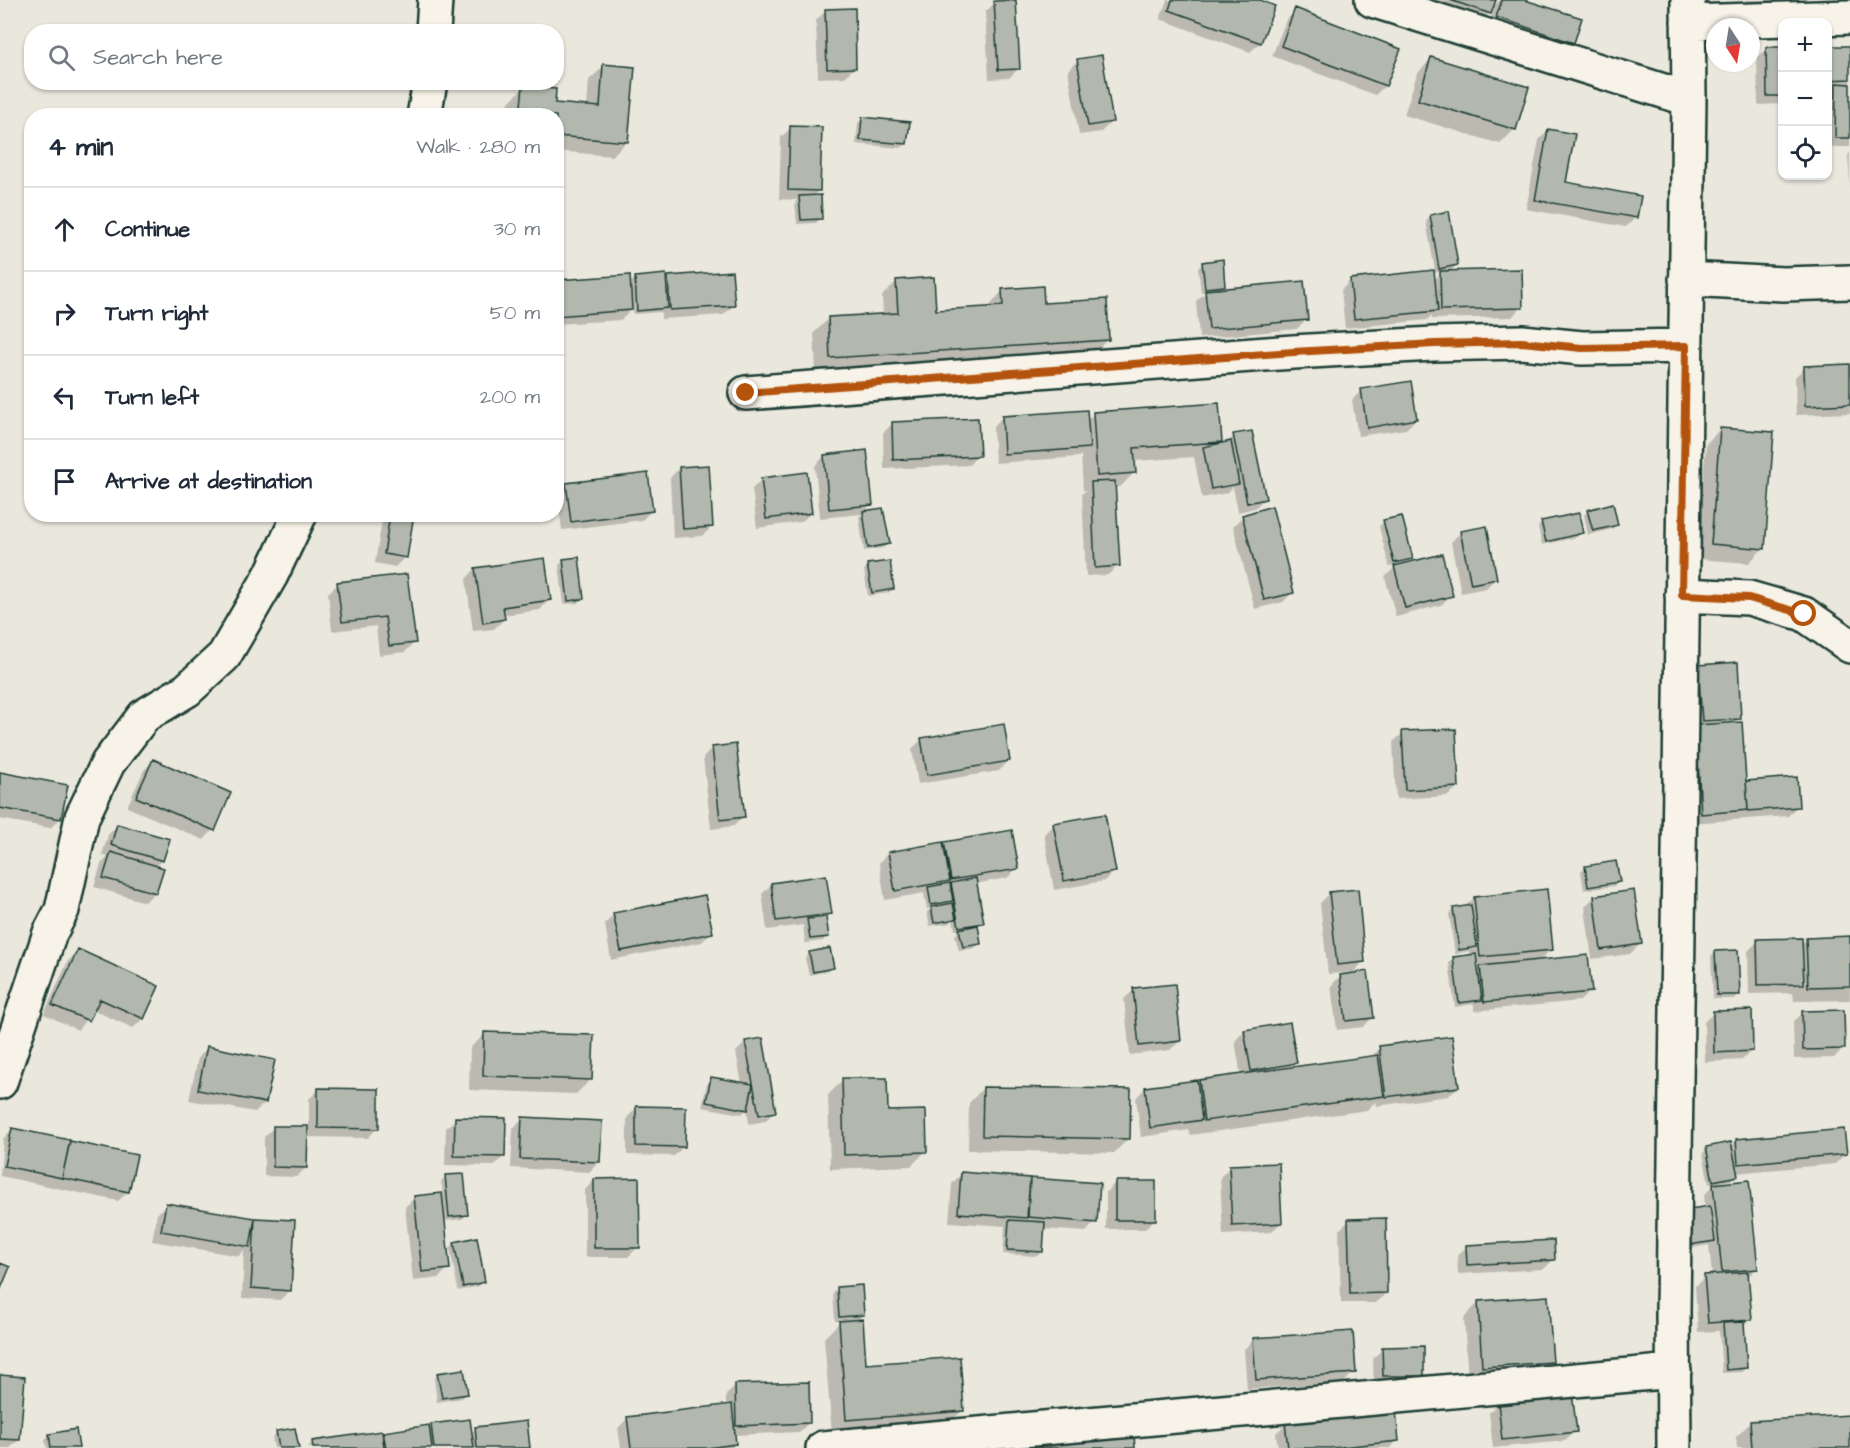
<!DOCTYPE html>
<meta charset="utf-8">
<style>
body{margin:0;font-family:"Architects Daughter",sans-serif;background:#f6f6f7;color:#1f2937}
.controls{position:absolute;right:18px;top:18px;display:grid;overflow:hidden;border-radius:12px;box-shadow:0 2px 4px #0004}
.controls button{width:54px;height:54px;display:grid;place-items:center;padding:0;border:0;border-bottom:2px solid #e0e1e3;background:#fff;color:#1f2937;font:30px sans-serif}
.compass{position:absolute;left:1706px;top:18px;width:54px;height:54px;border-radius:50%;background:#fff;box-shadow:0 2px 4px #0004;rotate:168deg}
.stop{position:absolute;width:18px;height:18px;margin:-14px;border:4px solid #b45309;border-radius:50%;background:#fff}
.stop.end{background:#b45309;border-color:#fff;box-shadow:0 2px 6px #0008}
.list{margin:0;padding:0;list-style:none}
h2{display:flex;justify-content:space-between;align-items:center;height:78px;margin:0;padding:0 24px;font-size:26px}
h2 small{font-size:20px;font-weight:400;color:#747a83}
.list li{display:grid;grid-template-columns:39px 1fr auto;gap:18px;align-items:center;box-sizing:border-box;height:84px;padding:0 24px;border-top:2px solid #e0e1e3}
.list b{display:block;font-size:22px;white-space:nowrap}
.list em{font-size:20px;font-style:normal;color:#747a83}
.icon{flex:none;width:33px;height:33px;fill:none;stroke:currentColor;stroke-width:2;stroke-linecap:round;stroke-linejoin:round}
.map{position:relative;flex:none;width:1850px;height:1448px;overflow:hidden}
.search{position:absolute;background:#fff;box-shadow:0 2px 4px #0004;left:24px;top:24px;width:540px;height:66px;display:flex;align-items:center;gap:15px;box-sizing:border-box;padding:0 21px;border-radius:24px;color:#747a83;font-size:22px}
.panel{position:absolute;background:#fff;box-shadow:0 2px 4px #0004;left:24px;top:108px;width:540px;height:414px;border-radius:24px}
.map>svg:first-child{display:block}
</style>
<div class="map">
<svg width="1850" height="1448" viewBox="0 0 1850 1448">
<rect width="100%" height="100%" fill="#eae8dd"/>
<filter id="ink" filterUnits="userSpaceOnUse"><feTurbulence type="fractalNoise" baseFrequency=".0167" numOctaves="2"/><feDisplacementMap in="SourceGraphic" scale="12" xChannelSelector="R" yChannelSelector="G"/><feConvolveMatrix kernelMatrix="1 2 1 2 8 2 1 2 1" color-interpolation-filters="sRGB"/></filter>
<g filter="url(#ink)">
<path fill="#0003" fill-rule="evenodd" d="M1167 0H1256L1273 7 1260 43 1250 52 1160 19Z
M1412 0H1494L1491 9 1500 0H1520L1573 42 1563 52 1488 27 1494 9 1480 22Z
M1746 0H1850V4L1747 8Z
M995 3 1018 69 1009 78 989 79 985 12Z
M1296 10 1399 49 1385 86 1375 95 1272 56 1286 20Z
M826 11 855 67 845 77 818 78 816 20Z
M1850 47V147H1828V94L1833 88 1828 89V48Z
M1782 48V104L1758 105 1757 58 1767 49Z
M1431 59 1515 129 1500 144 1404 115 1417 74Z
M1078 60 1111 122 1101 132 1079 135 1068 70Z
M604 66 627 141 612 156 556 151V116H508L509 102 523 88 553 104 587 107 589 80Z
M863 118 906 144 901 148 856 144 858 123Z
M791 128 819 190 812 197 821 218 816 223 797 224 795 202 798 200 779 199 781 137Z
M1548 130 1564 183 1635 218 1626 227 1526 209 1539 140Z
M1850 153V188L1848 155Z
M1431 216 1457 265 1450 272 1521 307 1512 317 1432 319V315L1427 320 1345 328 1341 290 1351 280 1435 271 1426 221ZM1442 271 1437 277 1434 280 1433 273Z
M1203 263 1224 286 1219 290 1306 319 1297 329 1199 338 1196 301 1206 292H1201L1198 268Z
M669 277 733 306 723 315 661 319V312L633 314V308L621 320 556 324V281L629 285 635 278 665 281Z
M897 281 934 312 988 308 1003 290 1043 305 1108 339 1093 354 816 372 814 333 828 319 883 315 882 296Z
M1850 366V413L1796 415 1795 377 1804 368Z
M1362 390 1416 419 1406 429 1358 436 1352 400Z
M1094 414 1220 441 1216 446 1226 444 1234 436 1265 498 1255 508 1238 512 1233 487 1227 493 1202 498 1194 457 1133 461 1134 473 1120 487 1114 488 1118 565 1108 575 1086 576 1082 494 1086 490H1083L1081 455 1078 457 995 463 993 427 1002 417 1086 421Z
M893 423 978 455 969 465 884 469 883 433Z
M1720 429 1763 548 1749 563 1697 559 1706 444Z
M824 456 871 504 863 513 882 510 888 544 883 548 864 551 859 517 862 514 820 518 815 466Z
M679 468 712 527 702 536 673 538 670 478Z
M762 479 811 513 801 522 757 528 752 489Z
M567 485 651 511 642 520 562 530 557 494Z
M1588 511 1616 524 1612 529 1588 535 1584 515Z
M383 514H412L405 557 395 567 375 563Z
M1243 516 1293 592 1283 602 1255 609 1233 526Z
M1384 522 1411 558 1404 565 1451 595 1441 605 1396 617 1385 577 1397 565 1389 567 1379 526Z
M1542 522 1582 532 1577 537 1542 545 1538 527Z
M1461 532 1496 578 1486 588 1461 593 1451 542Z
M564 561 582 598 578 603 564 604 559 565Z
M868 566 893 588 888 593 868 596 864 570Z
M475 569 549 600 540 610 503 615 504 619 494 629 473 631 466 579Z
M406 575 414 643 405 652 379 655 376 626 332 631 328 593 338 584Z
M1699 666 1740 718 1734 724 1744 782 1797 806 1788 816 1692 823 1689 676Z
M1403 733 1458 787 1448 796 1396 799 1393 742Z
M922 739 1008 761 999 771 918 784 912 749Z
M712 748 743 816 734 826 711 829 703 758Z
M153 761 213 830 204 840 127 807 144 770Z
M0 773 60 819 50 828 0 819Z
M1054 824 1114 871 1104 881 1054 890 1044 834Z
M117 825 162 860 155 867V892L145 902 94 887 101 864 108 857 102 855 108 835Z
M945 843 1017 868 1007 878 975 884 982 922 977 927 980 943 975 948 959 951 955 935 961 929 955 930 953 919 950 923 930 926 927 912 932 908 927 909 924 893 885 900 879 863 888 853 942 846Z
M1586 867 1618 882 1614 886 1584 890 1581 871Z
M772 884 830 913 825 918 827 936 823 941 805 943 803 925 767 930 762 894Z
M1330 893 1363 962 1354 972 1328 974 1320 903Z
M1594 897 1640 944 1630 954 1592 959 1585 907Z
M1474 898 1551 949 1539 962 1590 991 1580 1001 1474 1011V1004L1455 1007 1449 963 1454 958 1470 956 1469 951 1455 954 1449 914 1453 909 1465 907ZM1476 965H1484L1477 972Z
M614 914 711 932 702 942 611 960 605 924Z
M1850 938V1000L1794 1001 1793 993 1749 994 1748 951 1758 941 1801 945 1807 939Z
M78 951 157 987 143 1019 133 1028 93 1010 78 1030 44 1014 68 961Z
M1716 952 1738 994 1734 999H1713L1711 956Z
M810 954 832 967 828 971 809 975 805 958Z
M1340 976 1373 1017 1363 1027 1337 1030 1331 986Z
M1134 990 1180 1041 1170 1050 1130 1055 1124 999Z
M1714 1012 1751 1051 1742 1060 1705 1062 1704 1022Z
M1803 1013 1844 1048 1834 1058 1794 1059 1793 1022Z
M1244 1031 1295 1062 1289 1069 1370 1058 1380 1048 1458 1087 1448 1096 1377 1106 1376 1101 1367 1110 1190 1135 1189 1130 1141 1137 1136 1098 1145 1088 1196 1085 1199 1081 1241 1076 1235 1041Z
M485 1034 591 1079 576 1094 469 1090 470 1048Z
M746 1042 775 1111 765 1121 749 1124 747 1109 742 1114 702 1107 707 1083 711 1079 742 1084 736 1052Z
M207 1048 265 1103 255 1112 189 1100 198 1058Z
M843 1080 887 1113 925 1152 911 1166 830 1169 828 1095Z
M983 1088 1128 1139 1114 1153 968 1150 969 1103Z
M319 1089 377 1128 368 1138 306 1137V1168L296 1177 264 1176V1137L274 1127 309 1128V1099Z
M636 1108 684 1146 674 1156 627 1155V1118Z
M456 1119 503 1157 494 1166 445 1165 446 1128Z
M523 1119 599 1162 589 1172 511 1168 513 1128Z
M12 1129 136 1156 128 1192 118 1201 0 1176 3 1139Z
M1737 1140 1845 1154 1835 1164 1735 1173 1732 1180 1718 1183 1757 1268 1747 1278 1750 1319 1742 1327 1746 1368 1741 1372 1722 1373 1719 1331 1698 1332 1695 1286 1705 1277 1712 1276 1709 1245 1685 1249 1705 1208 1704 1195 1716 1183 1709 1184 1703 1153 1707 1148 1731 1146Z
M1230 1167 1281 1223 1271 1232 1223 1235 1220 1177Z
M961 1174 1098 1184 1095 1222 1086 1232 1043 1229 1042 1252 1037 1256 1003 1254 1005 1226 949 1222 952 1184Z
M446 1177 466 1215 462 1219 444 1221 448 1268 439 1278 413 1281 405 1207 415 1197 443 1194 441 1181Z
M594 1180 638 1247 628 1257H585V1190Z
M1116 1182 1155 1219 1145 1229H1106V1192Z
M166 1205 255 1220 290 1290 280 1300 242 1298 244 1250 239 1256 152 1241 157 1214Z
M1349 1221 1386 1293 1376 1303H1341L1339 1230Z
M455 1243 484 1282 479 1286 458 1291 450 1248Z
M1467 1246 1554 1259 1544 1269 1458 1274 1457 1256Z
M837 1288 862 1315 856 1322 865 1366 962 1411 947 1425 832 1434 824 1338 841 1321H835L833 1293Z
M1478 1303 1551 1361 1536 1376 1468 1381 1464 1318Z
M1254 1340 1354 1372 1344 1382 1247 1389 1244 1349Z
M1383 1349 1423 1375 1413 1385 1374 1386 1373 1358Z
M438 1374 466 1394 462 1398 437 1402 434 1379Z
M0 1377 19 1440 10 1448H0Z
M736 1386 809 1423 799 1432 734 1435 735 1444 731 1448H621L618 1428 628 1418 726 1406V1395Z
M1498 1404 1575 1431 1565 1441 1493 1448 1489 1413Z
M1850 1417V1448H1737L1736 1437 1751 1422Z
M1286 1424 1397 1441 1390 1448H1278L1276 1433Z
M432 1426 470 1434 476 1428 528 1448H307L312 1443 428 1430Z
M277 1433 298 1448H274L272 1437Z
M50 1435 77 1448H47L45 1440Z"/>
<path fill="#b2b8ae" stroke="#1f3d34" stroke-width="1.5" d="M1016 0 1020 69 998 70 994 1Z
M1172 0H1260L1275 6 1261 43 1169 10Z
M1450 0H1496L1491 14Z
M1502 0H1525L1582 18 1574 43 1496 17Z
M855 8 856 68 827 69 825 9Z
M1295 8 1401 49 1386 86 1281 46Z
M1828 46H1850V79L1828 80Z
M1766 47H1782V96H1767Z
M1102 55 1113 122 1088 126 1077 59Z
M1431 57 1529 87 1516 130 1418 100Z
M603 64 635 67 628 142 556 136V116H520L523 86 556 89 555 103 600 107Z
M1836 83 1850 84V138H1835Z
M862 117 910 122 907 144 860 140Z
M790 126 822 127 820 191 788 190Z
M1548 129 1575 134 1566 182 1641 196 1637 218 1535 200Z
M821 195 822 219 801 220 799 196Z
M1449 211 1458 265 1439 269 1430 215Z
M1223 259 1225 286 1205 288 1202 262Z
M1522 269 1523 308 1441 310 1440 271Z
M1434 270 1438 311 1354 319 1350 279Z
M732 271 735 306 670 310 668 276Z
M666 274 668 308 637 311 635 277Z
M630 275 632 310 556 316V280Z
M934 277 936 310 1003 306 1002 289 1043 286 1044 303 1107 299 1109 340 830 358 828 317 898 313 896 280Z
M1304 281 1308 320 1209 329 1205 290Z
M1850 364V404L1805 406 1804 366Z
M1411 381 1417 419 1367 428 1361 389Z
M1219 403 1222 442 1134 448 1136 473 1097 476 1093 412Z
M1087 410 1090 448 1004 454 1002 416Z
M978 418 980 456 893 460 892 422Z
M1720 428 1774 432 1765 549 1711 544Z
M1252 431 1266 499 1247 503 1233 434Z
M1231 441 1239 484 1211 489 1203 447Z
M867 450 873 505 829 509 824 455Z
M709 465 713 527 683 529 679 467Z
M807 472 812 513 766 519 761 478Z
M648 473 653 511 571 522 566 483Z
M1115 481 1120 566 1095 568 1091 482Z
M1613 503 1618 525 1593 531 1587 510Z
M1272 506 1294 593 1264 600 1242 515Z
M883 508 890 544 868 548 863 511Z
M1579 513 1583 533 1546 542 1541 521Z
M390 514H414L407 558 384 554Z
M1402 516 1413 559 1394 563 1383 520Z
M1487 526 1497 579 1471 584 1460 531Z
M1442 554 1453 596 1405 608 1394 566Z
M579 557 584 599 568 601 563 559Z
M545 558 551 600 503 607 505 619 483 623 475 568Z
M890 561 894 589 872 593 867 564Z
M407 574 416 643 389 646 385 617 342 622 337 582Z
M1738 662 1741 719 1702 721 1698 665Z
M1742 722 1748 810 1701 814 1696 725Z
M1004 724 1010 761 927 775 921 738Z
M1456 729 1459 787 1405 790 1402 731Z
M736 744 745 817 720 820 712 747Z
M153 759 231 793 215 831 136 797Z
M0 772 68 785 61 819 0 808Z
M1797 777 1799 807 1748 811 1746 781Z
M1105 814 1116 872 1064 881 1053 823Z
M117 824 170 839 163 861 111 845Z
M1012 830 1019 869 951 880 944 842Z
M943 842 950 881 895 891 888 852Z
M111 852 164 868 156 893 103 878Z
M1616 861 1620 882 1588 887 1585 866Z
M826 875 832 914 776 921 771 883Z
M976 878 984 923 959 927 951 883Z
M950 883 953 901 931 905 928 887Z
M1358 889 1365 962 1337 965 1329 892Z
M1547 889 1553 950 1480 957 1474 897Z
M1634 890 1642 944 1601 950 1594 896Z
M705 895 713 933 621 951 613 913Z
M953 903 956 919 934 923 931 907Z
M1471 905 1477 947 1459 950 1453 908Z
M826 917 829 937 810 939 807 919Z
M978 925 981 944 963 947 959 929Z
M1850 936V986L1808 987 1806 938Z
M1802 938 1804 984 1758 985 1757 939Z
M830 948 834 968 813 972 809 952Z
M78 949 159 986 144 1019 100 999 89 1021 52 1005Z
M1738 950 1740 995H1717L1715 951Z
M1476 954 1482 1000 1459 1003 1453 957Z
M1588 955 1592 992 1484 1002 1480 966Z
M1368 971 1374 1018 1346 1021 1340 975Z
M1175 984 1181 1041 1139 1046 1133 988Z
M1752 1010 1753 1051 1714 1053 1713 1011Z
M1844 1010 1845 1049 1803 1050 1802 1011Z
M1290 1022 1297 1063 1251 1071 1244 1030Z
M484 1032 594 1035 592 1080 483 1076Z
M1452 1036 1459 1087 1386 1097 1379 1046Z
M763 1038 776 1112 759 1115 745 1041Z
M207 1046 275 1060 266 1103 198 1090Z
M1378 1055 1384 1096 1204 1121 1199 1080Z
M711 1077 753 1084 748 1110 706 1102Z
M842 1078H887L888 1111 926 1110 927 1152 844 1155Z
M1197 1080 1202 1120 1150 1128 1145 1087Z
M983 1087 1131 1089 1130 1139 982 1136Z
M318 1088 379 1089V1129L318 1128Z
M636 1106 686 1107 685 1147 636 1146Z
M455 1117 506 1118 505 1157 454 1156Z
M522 1117 602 1121 600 1162 520 1159Z
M273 1126H308L307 1168 273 1167Z
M12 1128 70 1140 62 1178 4 1166Z
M1844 1129 1847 1154 1738 1164 1736 1139Z
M70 1141 137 1155 129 1192 62 1178Z
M1731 1142 1738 1176 1713 1181 1706 1147Z
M1279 1163 1282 1223 1232 1226 1229 1165Z
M961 1172 1030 1178 1027 1218 958 1213Z
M464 1174 468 1215 449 1217 445 1175Z
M639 1178 640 1248H594V1179Z
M1030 1178 1100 1183 1097 1223 1028 1217Z
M1749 1180 1758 1269 1722 1272 1713 1184Z
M1115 1181H1156V1220H1115Z
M442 1193 450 1269 422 1272 414 1196Z
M166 1203 255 1218 250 1247 161 1231Z
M1710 1206 1715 1241 1689 1245 1683 1210Z
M255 1218 295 1220 291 1291 251 1288Z
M1386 1218 1387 1293 1350 1294 1348 1219Z
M1009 1220 1045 1222 1043 1252 1007 1250Z
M477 1237 485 1282 463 1287 454 1242Z
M1554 1240 1555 1260 1467 1265 1466 1245Z
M0 1263 10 1267 0 1291Z
M1748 1272 1752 1320 1708 1323 1704 1275Z
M862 1285 864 1315 839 1317 837 1287Z
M1548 1296 1553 1362 1482 1367 1478 1301Z
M863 1319 866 1364 960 1357 964 1411 846 1420 839 1321Z
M1744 1322 1747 1368 1726 1370 1723 1323Z
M1353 1331 1356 1373 1256 1380 1253 1338Z
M1424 1346V1376H1383L1382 1347Z
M464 1369 468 1394 442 1398 437 1373Z
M0 1375 25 1377 20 1440 0 1439Z
M809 1382 810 1423 736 1426 735 1384Z
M1572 1393 1577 1432 1502 1440 1498 1402Z
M732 1404 736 1444 707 1448H631L627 1417Z
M1396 1411 1399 1441 1331 1448H1288L1285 1422Z
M1850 1415V1448H1752L1750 1421Z
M470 1419 474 1448H434L431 1424Z
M527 1421 530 1448H477L475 1427Z
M429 1425 432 1448H386L383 1432Z
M295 1428 299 1448H279L276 1431Z
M76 1429 79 1448H51L49 1434Z
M382 1431 384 1448H313L312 1441Z
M1134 1435 1135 1448H1033V1443Z"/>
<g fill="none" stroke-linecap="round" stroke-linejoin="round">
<defs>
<path id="minor" d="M1372 0 1689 99
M1688 22 1850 17
M433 32 435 0
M424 116 430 82
M1686 279 1783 284 1850 282
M746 393 1293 352 1433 344 1522 342 1582 348 1685 346
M1682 595 1749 598 1804 614 1850 646
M0 1082 50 933 62 910 82 817 108 763 144 716 187 690 224 656 271 575 300 514
M823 1448 1674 1371
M1674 1448 1673 1311 1689 99 1688 0"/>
</defs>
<use href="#minor" stroke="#1f3d34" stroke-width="38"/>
<use href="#minor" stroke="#f7f3e8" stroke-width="33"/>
</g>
</g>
<g fill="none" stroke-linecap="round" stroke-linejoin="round" filter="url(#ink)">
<path stroke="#b45309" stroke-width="8" d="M746 393 1293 352 1434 344 1522 342 1582 348 1686 346 1682 595 1749 598 1804 614"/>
</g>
</svg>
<div class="controls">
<button>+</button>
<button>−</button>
<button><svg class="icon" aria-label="locate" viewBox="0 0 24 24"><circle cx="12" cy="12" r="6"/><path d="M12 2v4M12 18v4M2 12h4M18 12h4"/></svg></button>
</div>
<svg class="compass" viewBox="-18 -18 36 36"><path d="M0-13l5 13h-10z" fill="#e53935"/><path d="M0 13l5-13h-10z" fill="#747a83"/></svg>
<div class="stop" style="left:1804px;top:614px"></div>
<div class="stop end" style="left:746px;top:393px"></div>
<div class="search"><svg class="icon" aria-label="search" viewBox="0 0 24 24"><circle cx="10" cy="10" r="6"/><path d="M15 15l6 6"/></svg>Search here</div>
<section class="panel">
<h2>4 min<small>Walk · 280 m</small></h2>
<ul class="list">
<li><svg class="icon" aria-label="ahead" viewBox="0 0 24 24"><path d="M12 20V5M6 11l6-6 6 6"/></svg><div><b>Continue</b></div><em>30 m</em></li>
<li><svg class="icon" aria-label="right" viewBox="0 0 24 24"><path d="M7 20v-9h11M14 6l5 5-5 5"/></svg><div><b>Turn right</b></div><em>50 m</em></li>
<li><svg class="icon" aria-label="left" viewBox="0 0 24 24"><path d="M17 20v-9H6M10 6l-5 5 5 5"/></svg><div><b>Turn left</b></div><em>200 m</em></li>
<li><svg class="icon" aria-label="arrive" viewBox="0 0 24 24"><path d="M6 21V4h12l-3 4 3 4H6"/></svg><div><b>Arrive at destination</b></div></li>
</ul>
</section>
</div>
